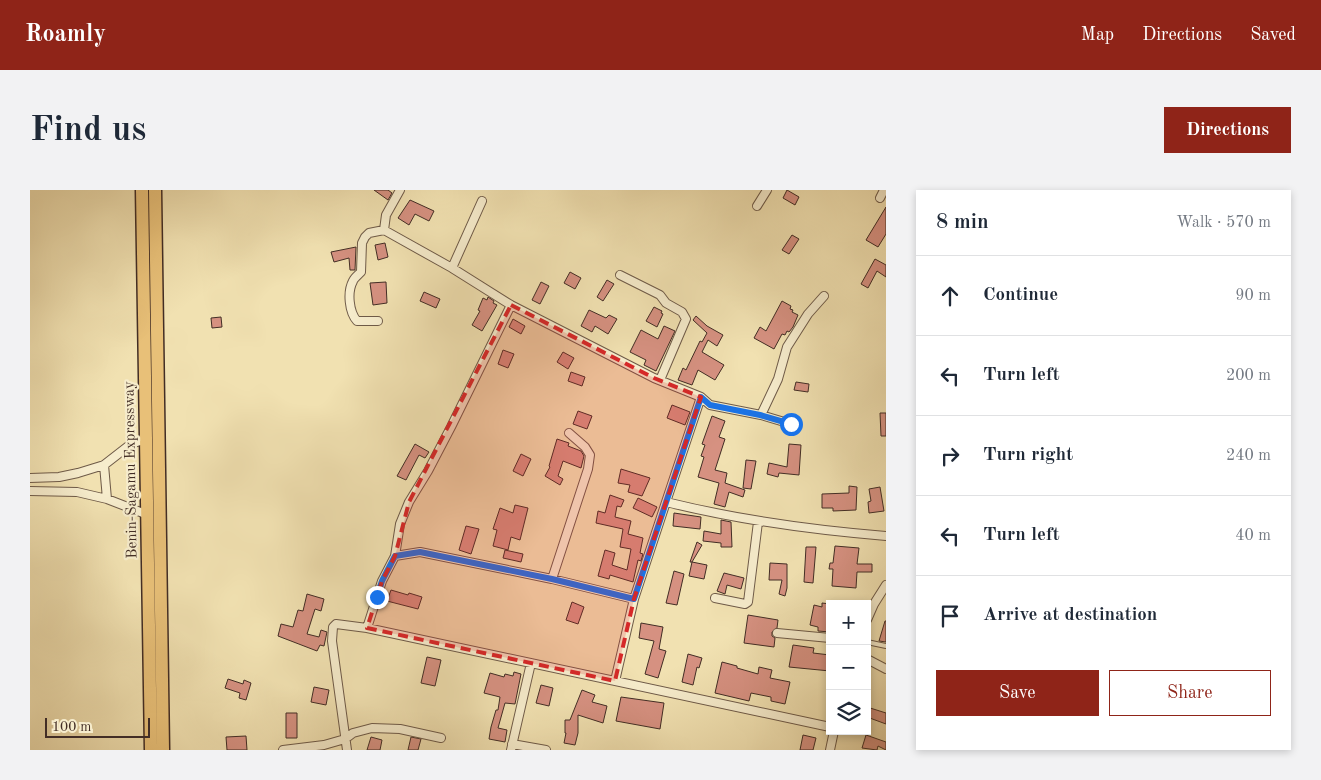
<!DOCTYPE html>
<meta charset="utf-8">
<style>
body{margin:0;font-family:"Old Standard TT",serif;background:#f2f2f3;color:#1f2937}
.controls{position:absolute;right:15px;bottom:15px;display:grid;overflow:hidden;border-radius:0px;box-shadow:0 2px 8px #0003}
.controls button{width:45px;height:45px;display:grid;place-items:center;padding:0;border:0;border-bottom:1px solid #e0e1e3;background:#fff;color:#1f2937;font:25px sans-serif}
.scale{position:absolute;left:15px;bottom:12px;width:105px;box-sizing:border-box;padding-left:5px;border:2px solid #422d25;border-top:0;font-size:14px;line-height:18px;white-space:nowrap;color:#422d25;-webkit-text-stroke:4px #f6eccc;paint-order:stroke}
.stop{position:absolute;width:15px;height:15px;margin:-11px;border:4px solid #1a73e8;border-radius:50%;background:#fff}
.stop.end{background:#1a73e8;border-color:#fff;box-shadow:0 1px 5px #0008}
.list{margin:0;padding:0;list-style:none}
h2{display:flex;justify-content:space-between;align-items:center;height:65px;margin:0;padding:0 20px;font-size:21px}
h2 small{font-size:16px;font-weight:400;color:#747a83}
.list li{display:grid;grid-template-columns:32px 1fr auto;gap:15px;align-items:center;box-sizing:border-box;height:80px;padding:0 20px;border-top:1px solid #e0e1e3}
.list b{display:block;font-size:19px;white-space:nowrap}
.list em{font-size:16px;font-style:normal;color:#747a83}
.actions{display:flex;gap:10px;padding:15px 20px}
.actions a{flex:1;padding:11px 0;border:1px solid #8f2418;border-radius:0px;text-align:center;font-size:18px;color:#8f2418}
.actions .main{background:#8f2418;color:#fff}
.icon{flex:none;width:28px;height:28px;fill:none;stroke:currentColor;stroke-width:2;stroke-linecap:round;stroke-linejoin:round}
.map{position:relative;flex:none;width:856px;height:560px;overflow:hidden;border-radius:0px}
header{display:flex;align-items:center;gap:30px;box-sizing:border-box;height:70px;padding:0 25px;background:#8f2418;color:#fff}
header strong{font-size:24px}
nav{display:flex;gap:28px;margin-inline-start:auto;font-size:18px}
.intro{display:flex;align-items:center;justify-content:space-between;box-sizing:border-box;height:120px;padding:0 30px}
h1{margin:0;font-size:35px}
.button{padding:12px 22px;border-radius:0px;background:#8f2418;color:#fff;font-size:18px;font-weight:700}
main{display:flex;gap:30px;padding:0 30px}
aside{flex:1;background:#fff;border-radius:0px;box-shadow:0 2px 8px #0003}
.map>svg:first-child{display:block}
</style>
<header>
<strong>Roamly</strong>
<nav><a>Map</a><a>Directions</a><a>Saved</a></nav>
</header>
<div class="intro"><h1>Find us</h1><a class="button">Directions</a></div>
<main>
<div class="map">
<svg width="856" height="560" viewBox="0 0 856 560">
<rect width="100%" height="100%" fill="#f1e1b1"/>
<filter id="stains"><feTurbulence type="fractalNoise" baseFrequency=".004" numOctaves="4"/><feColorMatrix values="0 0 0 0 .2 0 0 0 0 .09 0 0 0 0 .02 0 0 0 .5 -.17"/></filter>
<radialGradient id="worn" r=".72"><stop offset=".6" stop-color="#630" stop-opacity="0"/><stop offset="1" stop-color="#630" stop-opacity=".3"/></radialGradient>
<path fill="#d69181" stroke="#422d25" d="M344 0H358L362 3 358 10Z
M757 0 769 7 765 15 753 8Z
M380 10 404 21 399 31 385 24 379 35 368 28Z
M856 17V44L848 57 836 50Z
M762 45 769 49 759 64 752 60Z
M355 53 358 67 348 70 345 55Z
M326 57 325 80H320L319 68 304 72 301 62Z
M845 69 856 75V87L847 81 838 98 831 94Z
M540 82 551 88 545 99 534 93Z
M577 90 584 94 573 111 567 107Z
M356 92 357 113 343 115 340 93Z
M511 92 519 96 510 114 502 110Z
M394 102 410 109 406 118 390 111Z
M458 107 464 111 463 113 467 115 452 141 442 135 450 121 448 120 453 108 457 110Z
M752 111 761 116 760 119 763 120 762 122 768 125 763 137 759 142 757 141 755 145 752 144 744 159 724 148 730 137 736 141Z
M624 117 632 121 631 123 633 124 627 137 616 131Z
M559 120 576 128 579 125 587 129 578 144 565 136 562 142 551 136Z
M666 126 677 136 693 145 687 156 678 150 672 162 694 175 685 190 668 180 662 195 648 190 653 178 656 180 670 151 672 152 677 143 663 130Z
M191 127 192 137 182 138 181 128Z
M483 129 495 136 491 144 479 137Z
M634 136 645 141 626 181 614 175 616 170 600 162 611 140 628 149Z
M473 160 484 164 478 178 468 174Z
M533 162 544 168 538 179 527 172Z
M541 182 555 187 552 196 538 191Z
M766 192 779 194 778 202 764 200Z
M642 215 660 222 655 235 637 228Z
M548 221 562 226 557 239 543 234Z
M850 223H856V246H851Z
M682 226 695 231 689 247 695 249 685 280 697 283 695 293 715 300 713 307 699 302 695 317 684 314 689 293 668 287 674 267 671 266 675 255 672 254Z
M527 249 539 253 538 256 551 261 554 266 551 278 533 271 528 286 533 289 530 295 515 286 520 277 519 276Z
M385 254 399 262 395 268 389 265 376 290 367 286Z
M759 254 771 255 769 285 749 283 748 287 737 284 739 273 757 277Z
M491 264 501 269 493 286 483 281Z
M716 270 726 271 721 299 713 298Z
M591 279 620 288 612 306 598 302 600 295 588 293Z
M819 296 827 297 826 320 803 321V318H792V304L819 303Z
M850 297 854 321 839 323 838 312 841 311 839 299Z
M580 305 594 310 591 317 587 316 585 327 601 331 598 344 613 348 610 363 613 364 611 371 608 370 603 392 580 385 579 389 568 386 575 360 585 363 582 375 597 380 601 359 590 357 593 339 566 333 568 321 575 323Z
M608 308 627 317 622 327 603 318Z
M485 315 498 318 490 350 481 347 478 360 463 356 467 340 463 339 470 318 483 323Z
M644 323 671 327 670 339 643 336Z
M691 330 701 332 702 357H691V353L673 351 674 341 691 344Z
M436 336 449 339 441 364 429 360Z
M667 352 672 355 662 372 677 375 674 389 659 386 662 372H660Z
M805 356 829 358 827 374H842V382H827L826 398 802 396 803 379H799L800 373H803Z
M776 357H786L783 393 774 392Z
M475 360 493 364 491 372 473 368Z
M740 373 757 374V398L755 406 749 404 752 390H739Z
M644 381 654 384 647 415 636 413Z
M694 383 714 388 711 399 697 395 695 404 687 401Z
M361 400 378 405 379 403 392 407 388 419 357 411Z
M277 404 294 409 291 421 285 419 277 444 289 447 291 440 297 442 294 456 290 455 287 461 248 446 251 434 263 437 268 420 273 421Z
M542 412 554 417 548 434 536 430Z
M792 413 800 414V442L788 441V437L780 435 784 415 792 417Z
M718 425 748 430 747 438 742 442V446L745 448 744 457 714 453Z
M855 431H856V452L849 451Z
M611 433 633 437 629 459 636 461 628 488 615 484 624 451 609 448Z
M763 455 784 458 783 463 800 465V481L759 477Z
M658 464 672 468 669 478 667 477 663 495 652 492Z
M397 467 411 470 405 496 391 493Z
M692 472 707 476V478L728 484 729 477 742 480 740 488 760 492 755 514 741 511V507L721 503 719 511 685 503Z
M484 482 491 484 485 514 475 513 468 538 477 540 475 552 459 549 461 537 466 520H468L470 507 454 503 460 483 474 487 475 484 483 486Z
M198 489 213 494 214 490 221 493 216 510 209 508 210 503 195 498Z
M511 495 523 498 519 516 506 513Z
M284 497 299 500 296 515 281 512Z
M552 500 565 505 562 512 577 516 573 533 548 525V543L545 555 534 553 536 543H535V530H540Z
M591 507 634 513 630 539 586 531Z
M837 517 856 523V534L837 527Z
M256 523H267V548H256Z
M773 545 786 548 783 560H770Z
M836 545 856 552V560L848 556 847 560 832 558Z
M216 546 217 560H197L196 547Z
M341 547 352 550 350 560H337Z
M381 547 391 549 388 560H378Z"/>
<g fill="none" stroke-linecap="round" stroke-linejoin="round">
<defs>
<path id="service" d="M837 452 856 456"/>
<path id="minor" d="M850 8 854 0
M727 16 737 0
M354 40 356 25 370 0
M422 78 452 11
M590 85 630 105 636 113 652 122 656 129 630 190
M348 131H327C319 122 317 102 323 91 324 88 328 85 331 82L332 53 335 47 339 43 354 40 422 78 481 115 624 188 671 207 636 312C709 330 782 340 856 346
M671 207 680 215 731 225 761 234
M731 225 748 189 757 157 778 124 794 106
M74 275 77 309
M0 288 29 287 48 283 74 275 101 254 116 249
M0 301 47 302 77 309 118 325
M365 366 390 362 522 389 604 409
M522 389 558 279 560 265 555 257 539 243
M685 408 715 414 718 412 728 332
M837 430 844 414 856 395
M337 438 352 391 365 366 370 334 379 312 398 281 421 237 481 115
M747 443 800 448
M837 469 856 479
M585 491 604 409 636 312
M482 554 516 560
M253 560 294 555 315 549 323 543 342 538 370 539 411 548
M317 560 302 451 303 437 306 434 337 438 800 537
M481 560 501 473
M800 560 804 541"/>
<path id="trunk" d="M112 0 121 560
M125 0 133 560"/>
</defs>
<use href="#service" stroke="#6e5a48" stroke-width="6"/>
<use href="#minor" stroke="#6e5a48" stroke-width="10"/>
<use href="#trunk" stroke="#422d25" stroke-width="15"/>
<use href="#service" stroke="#f6eccc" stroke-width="4"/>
<use href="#minor" stroke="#f6eccc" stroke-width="8"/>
<use href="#trunk" stroke="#e8c078" stroke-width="12"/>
</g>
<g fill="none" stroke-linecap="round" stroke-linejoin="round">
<path stroke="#1a73e8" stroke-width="6" d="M347 407 352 391 365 366 390 362 522 389 604 409 671 207 680 215 730 225 761 234"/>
</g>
<path fill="#d62828" fill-opacity="0.2" stroke="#d62828" stroke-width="4" stroke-dasharray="10 6" stroke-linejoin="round" d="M481 115 624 188 671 207 604 409 585 491 337 438 352 391 365 366 379 312Z"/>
<g text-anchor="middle" stroke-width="4.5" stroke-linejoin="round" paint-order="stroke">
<g font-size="15" fill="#422d25" stroke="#f6eccc">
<text transform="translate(100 280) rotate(-91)" y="5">Benin-Sagamu Expressway</text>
</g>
</g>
<rect width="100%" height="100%" filter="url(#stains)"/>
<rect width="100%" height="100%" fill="url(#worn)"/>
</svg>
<div class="controls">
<button>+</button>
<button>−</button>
<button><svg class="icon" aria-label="layers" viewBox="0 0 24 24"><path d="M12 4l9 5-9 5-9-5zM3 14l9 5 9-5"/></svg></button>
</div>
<div class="scale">100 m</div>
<div class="stop" style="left:761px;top:234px"></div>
<div class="stop end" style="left:347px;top:407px"></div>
</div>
<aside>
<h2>8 min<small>Walk · 570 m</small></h2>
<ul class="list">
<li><svg class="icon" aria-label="ahead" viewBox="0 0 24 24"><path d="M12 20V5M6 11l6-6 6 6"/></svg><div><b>Continue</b></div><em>90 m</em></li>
<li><svg class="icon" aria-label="left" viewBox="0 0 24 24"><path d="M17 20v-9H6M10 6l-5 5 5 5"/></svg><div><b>Turn left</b></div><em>200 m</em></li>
<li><svg class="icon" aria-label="right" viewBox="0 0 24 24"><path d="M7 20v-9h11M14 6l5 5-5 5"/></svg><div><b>Turn right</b></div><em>240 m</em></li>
<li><svg class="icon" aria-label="left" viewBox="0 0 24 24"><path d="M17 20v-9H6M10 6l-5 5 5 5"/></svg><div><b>Turn left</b></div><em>40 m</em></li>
<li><svg class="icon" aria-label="arrive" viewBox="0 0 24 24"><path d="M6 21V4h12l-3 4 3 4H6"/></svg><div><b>Arrive at destination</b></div></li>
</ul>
<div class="actions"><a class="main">Save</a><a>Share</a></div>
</aside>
</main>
